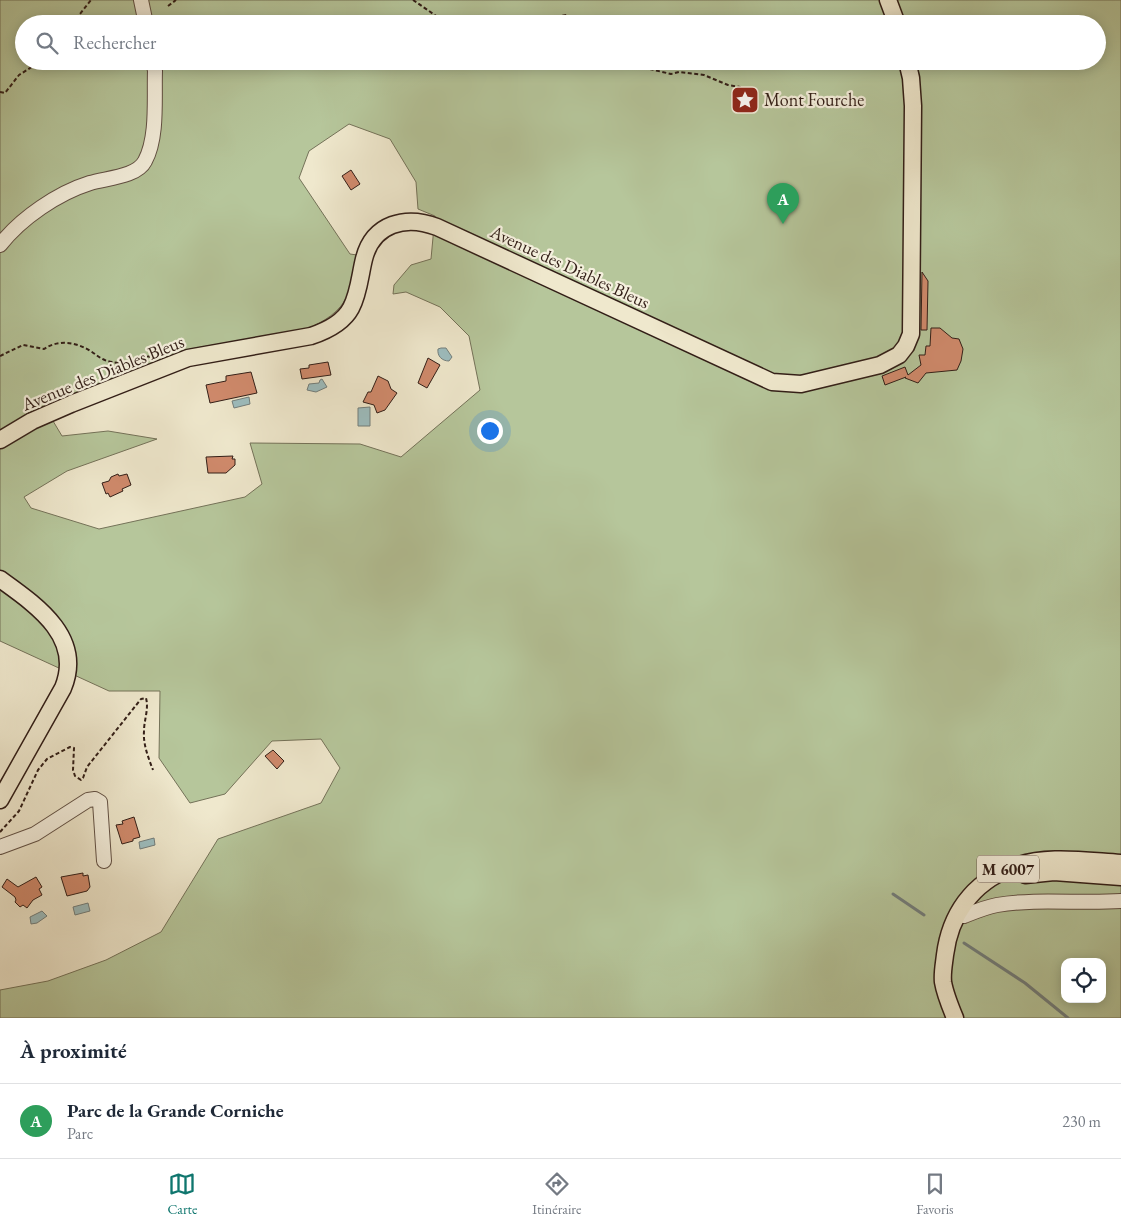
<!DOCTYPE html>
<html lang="fr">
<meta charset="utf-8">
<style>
body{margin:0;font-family:"EB Garamond",serif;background:#f2f2f3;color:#1f2937}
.controls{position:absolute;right:15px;bottom:15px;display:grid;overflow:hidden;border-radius:10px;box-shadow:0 2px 12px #0003}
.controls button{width:45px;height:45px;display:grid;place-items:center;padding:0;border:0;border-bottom:1px solid #e0e1e3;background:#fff;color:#1f2937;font:25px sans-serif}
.you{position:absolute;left:489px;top:430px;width:18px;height:18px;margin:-12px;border:4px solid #fff;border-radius:50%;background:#1a73e8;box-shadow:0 0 0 8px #1a73e833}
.badge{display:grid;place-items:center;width:32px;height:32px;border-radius:50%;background:#0f766e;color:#fff;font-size:16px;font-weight:700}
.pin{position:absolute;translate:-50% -41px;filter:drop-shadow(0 1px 2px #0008)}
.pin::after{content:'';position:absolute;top:26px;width:18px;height:15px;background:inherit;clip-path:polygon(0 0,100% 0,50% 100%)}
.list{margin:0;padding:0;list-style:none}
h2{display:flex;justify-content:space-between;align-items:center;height:65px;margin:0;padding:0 20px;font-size:21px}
h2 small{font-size:16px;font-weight:400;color:#747a83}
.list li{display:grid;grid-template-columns:32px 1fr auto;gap:15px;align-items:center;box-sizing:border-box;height:75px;padding:0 20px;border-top:1px solid #e0e1e3}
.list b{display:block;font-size:19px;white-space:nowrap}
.list p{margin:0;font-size:16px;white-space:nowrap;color:#747a83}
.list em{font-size:16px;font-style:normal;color:#747a83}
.icon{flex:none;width:28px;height:28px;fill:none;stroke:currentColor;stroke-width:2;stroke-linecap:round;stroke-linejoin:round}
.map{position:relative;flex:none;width:1121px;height:1018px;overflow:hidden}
.search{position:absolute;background:#fff;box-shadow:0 2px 12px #0003;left:15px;right:15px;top:15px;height:55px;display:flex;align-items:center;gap:12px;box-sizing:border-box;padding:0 18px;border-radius:28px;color:#747a83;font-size:19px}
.sheet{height:140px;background:#fff}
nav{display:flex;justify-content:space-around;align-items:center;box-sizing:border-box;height:70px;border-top:1px solid #e0e1e3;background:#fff;font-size:14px;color:#747a83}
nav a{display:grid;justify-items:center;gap:2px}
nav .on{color:#0f766e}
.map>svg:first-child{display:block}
</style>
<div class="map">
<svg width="1121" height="1018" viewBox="0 0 1121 1018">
<rect width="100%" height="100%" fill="#efe8cd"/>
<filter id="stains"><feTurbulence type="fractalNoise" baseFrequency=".004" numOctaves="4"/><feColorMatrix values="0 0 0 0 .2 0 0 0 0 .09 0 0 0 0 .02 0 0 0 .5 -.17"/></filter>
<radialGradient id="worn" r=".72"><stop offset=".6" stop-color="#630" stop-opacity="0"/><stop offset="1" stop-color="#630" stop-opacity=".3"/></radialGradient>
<path fill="#b6c69b" stroke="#747259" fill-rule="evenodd" d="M0 0H1121V1018H0V990L48 981 106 960 161 932 218 839 321 803 340 768 321 739 272 741 225 794 190 803 159 758 160 691H109L0 641ZM24 24H1097V61H24ZM349 124 390 139 416 182 418 209 435 216 431 259 411 265 394 285 393 294 406 292 440 307 469 336 480 390 401 457 360 444 250 443 262 484 245 497 99 529 31 508 24 497 67 471 157 439 108 431 62 436 44 406 190 349 307 329C323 322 341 312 348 294 353 282 354 267 357 255L350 254 299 178 309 151ZM1065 962H1102V999H1065Z"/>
<path fill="#9dbec0" stroke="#727e7c" d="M441 348H446L452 357 449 361C442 361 437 356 438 349Z
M322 379 327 387 316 392 307 390 309 384 319 383 320 380Z
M249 397 250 404 234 408 232 401Z
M370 407V426H358V408Z
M154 838 155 845 140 849 139 842Z
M88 903 90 911 75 915 73 907Z
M42 911 47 916 37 923 31 924 30 917Z"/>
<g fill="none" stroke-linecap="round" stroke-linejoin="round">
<path stroke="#727e7c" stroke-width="3" d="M893 894 924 915
M964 943 1025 983 1068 1018"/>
</g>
<path fill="#d08a6c" stroke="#321e17" d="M351 170 360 184 351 190 342 176Z
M922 272 928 281 927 330H921Z
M931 328H940L952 338 959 339 963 349 961 361 957 370 926 373 918 383 905 378 906 377 885 385 882 376 905 367 908 375 921 365 919 355H925L926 346H930Z
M428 358 440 365 427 388 418 383Z
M328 362 331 375 302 379 300 369 309 368V365Z
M251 372 257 393 210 403 206 385 226 381V376Z
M378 376 388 381 391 389 397 393 385 410 377 413 374 405 363 402 368 392H371Z
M233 456 232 459H235V465L226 473H208L206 457Z
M118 474 119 476 127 474 131 485 122 489 123 491 110 497 108 493 106 494 102 483 109 481 111 477Z
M273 750 284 761 277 769 265 756Z
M134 817 140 837 133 839V841L122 844 116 825 123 824 122 821Z
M83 873V876L88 875 90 887 87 891 67 896 61 877Z
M36 877 42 887 39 889 42 895 33 900 27 908 23 905 20 907 15 902 16 900 15 897 2 887 7 879 18 887Z"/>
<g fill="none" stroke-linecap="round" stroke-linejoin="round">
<defs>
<path id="minor" d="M141 0 146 24
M0 245C21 218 58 193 90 183 106 178 137 177 145 161 158 137 154 98 155 71L153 61
M0 847 35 834 88 800 95 799 100 802 104 861
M964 916C974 912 986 907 997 905 1038 898 1080 904 1121 901"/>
<path id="major" d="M888 0 897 24
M0 440 32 421 71 404 188 358 311 336C326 331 343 323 351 308 359 293 360 275 364 259 373 223 406 215 437 227L772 382 801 384 880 365 899 355 906 346 911 334 913 106 911 78 907 61
M0 579C36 605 84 637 63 688L0 800
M1025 875 1054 872 1121 877
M955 1018C950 1006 945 994 943 982 942 973 944 964 945 955 950 915 972 883 1011 868 1044 854 1086 861 1121 863"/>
</defs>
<use href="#minor" stroke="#615044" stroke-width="16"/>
<use href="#major" stroke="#321e17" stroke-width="19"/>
<path stroke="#321e17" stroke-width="2" stroke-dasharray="4 2.5" stroke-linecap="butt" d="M413 0 445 22 452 24
M168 6 176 0
M72 24 91 0
M531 24 552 17 567 15 584 24
M625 61 637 66 671 74 679 72 704 75 728 85 740 87 751 103
M0 92 5 93 19 75 41 61
M0 356 23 345 44 349C59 339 77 342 92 352 98 356 103 361 112 362 116 363 123 363 127 362 129 362 133 359 134 359 140 357 148 356 153 357
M0 832 19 811 38 770 47 759 70 747 74 748 73 770 75 776 81 780 83 778 87 767 141 699 146 698C149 709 144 720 144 731 143 744 148 757 153 770"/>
<use href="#minor" stroke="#f5f0de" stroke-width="14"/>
<use href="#major" stroke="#efe8cd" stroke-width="16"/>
</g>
<defs>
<symbol id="sight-square" viewBox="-11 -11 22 22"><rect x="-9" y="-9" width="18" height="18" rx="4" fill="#8f2418" stroke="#f5f0de"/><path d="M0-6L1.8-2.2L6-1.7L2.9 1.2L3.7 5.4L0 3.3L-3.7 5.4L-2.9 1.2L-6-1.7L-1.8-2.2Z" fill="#fff"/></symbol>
</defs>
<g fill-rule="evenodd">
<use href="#sight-square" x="729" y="84" width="32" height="32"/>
</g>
<g text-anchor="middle" stroke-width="4.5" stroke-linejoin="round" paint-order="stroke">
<rect fill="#f5f0de" stroke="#6c5d53" stroke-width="1" x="977" y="855.5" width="62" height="27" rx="4"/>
<g font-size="16" font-weight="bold" fill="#321e17">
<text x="1008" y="875">M 6007</text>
</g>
<g font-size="18" fill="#321e17" stroke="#f5f0de" text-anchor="start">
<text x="764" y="106">Mont Fourche</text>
</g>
<g font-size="18" fill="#321e17" stroke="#f5f0de">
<text transform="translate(570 267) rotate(25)" y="6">Avenue des Diables Bleus</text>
<text transform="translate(103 373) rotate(-22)" y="6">Avenue des Diables Bleus</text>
</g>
</g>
<rect width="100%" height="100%" filter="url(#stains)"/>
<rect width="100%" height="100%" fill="url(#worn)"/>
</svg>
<div class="controls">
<button><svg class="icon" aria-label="locate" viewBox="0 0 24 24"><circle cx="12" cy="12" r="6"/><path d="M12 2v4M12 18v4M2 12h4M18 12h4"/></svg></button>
</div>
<div class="you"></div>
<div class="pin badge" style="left:783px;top:224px;background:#2e9e5b">A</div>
<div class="search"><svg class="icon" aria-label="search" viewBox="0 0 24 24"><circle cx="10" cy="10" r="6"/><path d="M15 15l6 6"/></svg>Rechercher</div>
</div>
<section class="sheet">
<h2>À proximité<small></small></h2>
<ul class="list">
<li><span class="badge" style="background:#2e9e5b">A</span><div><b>Parc de la Grande Corniche</b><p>Parc</p></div><em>230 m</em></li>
</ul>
</section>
<nav>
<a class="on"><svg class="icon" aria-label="map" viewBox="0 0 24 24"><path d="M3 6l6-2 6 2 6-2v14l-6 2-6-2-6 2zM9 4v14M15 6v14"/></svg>Carte</a>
<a><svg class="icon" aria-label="directions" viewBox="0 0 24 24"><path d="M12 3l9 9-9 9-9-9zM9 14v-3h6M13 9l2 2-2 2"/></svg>Itinéraire</a>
<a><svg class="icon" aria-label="saved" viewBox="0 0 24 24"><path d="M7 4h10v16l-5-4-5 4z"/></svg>Favoris</a>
</nav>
